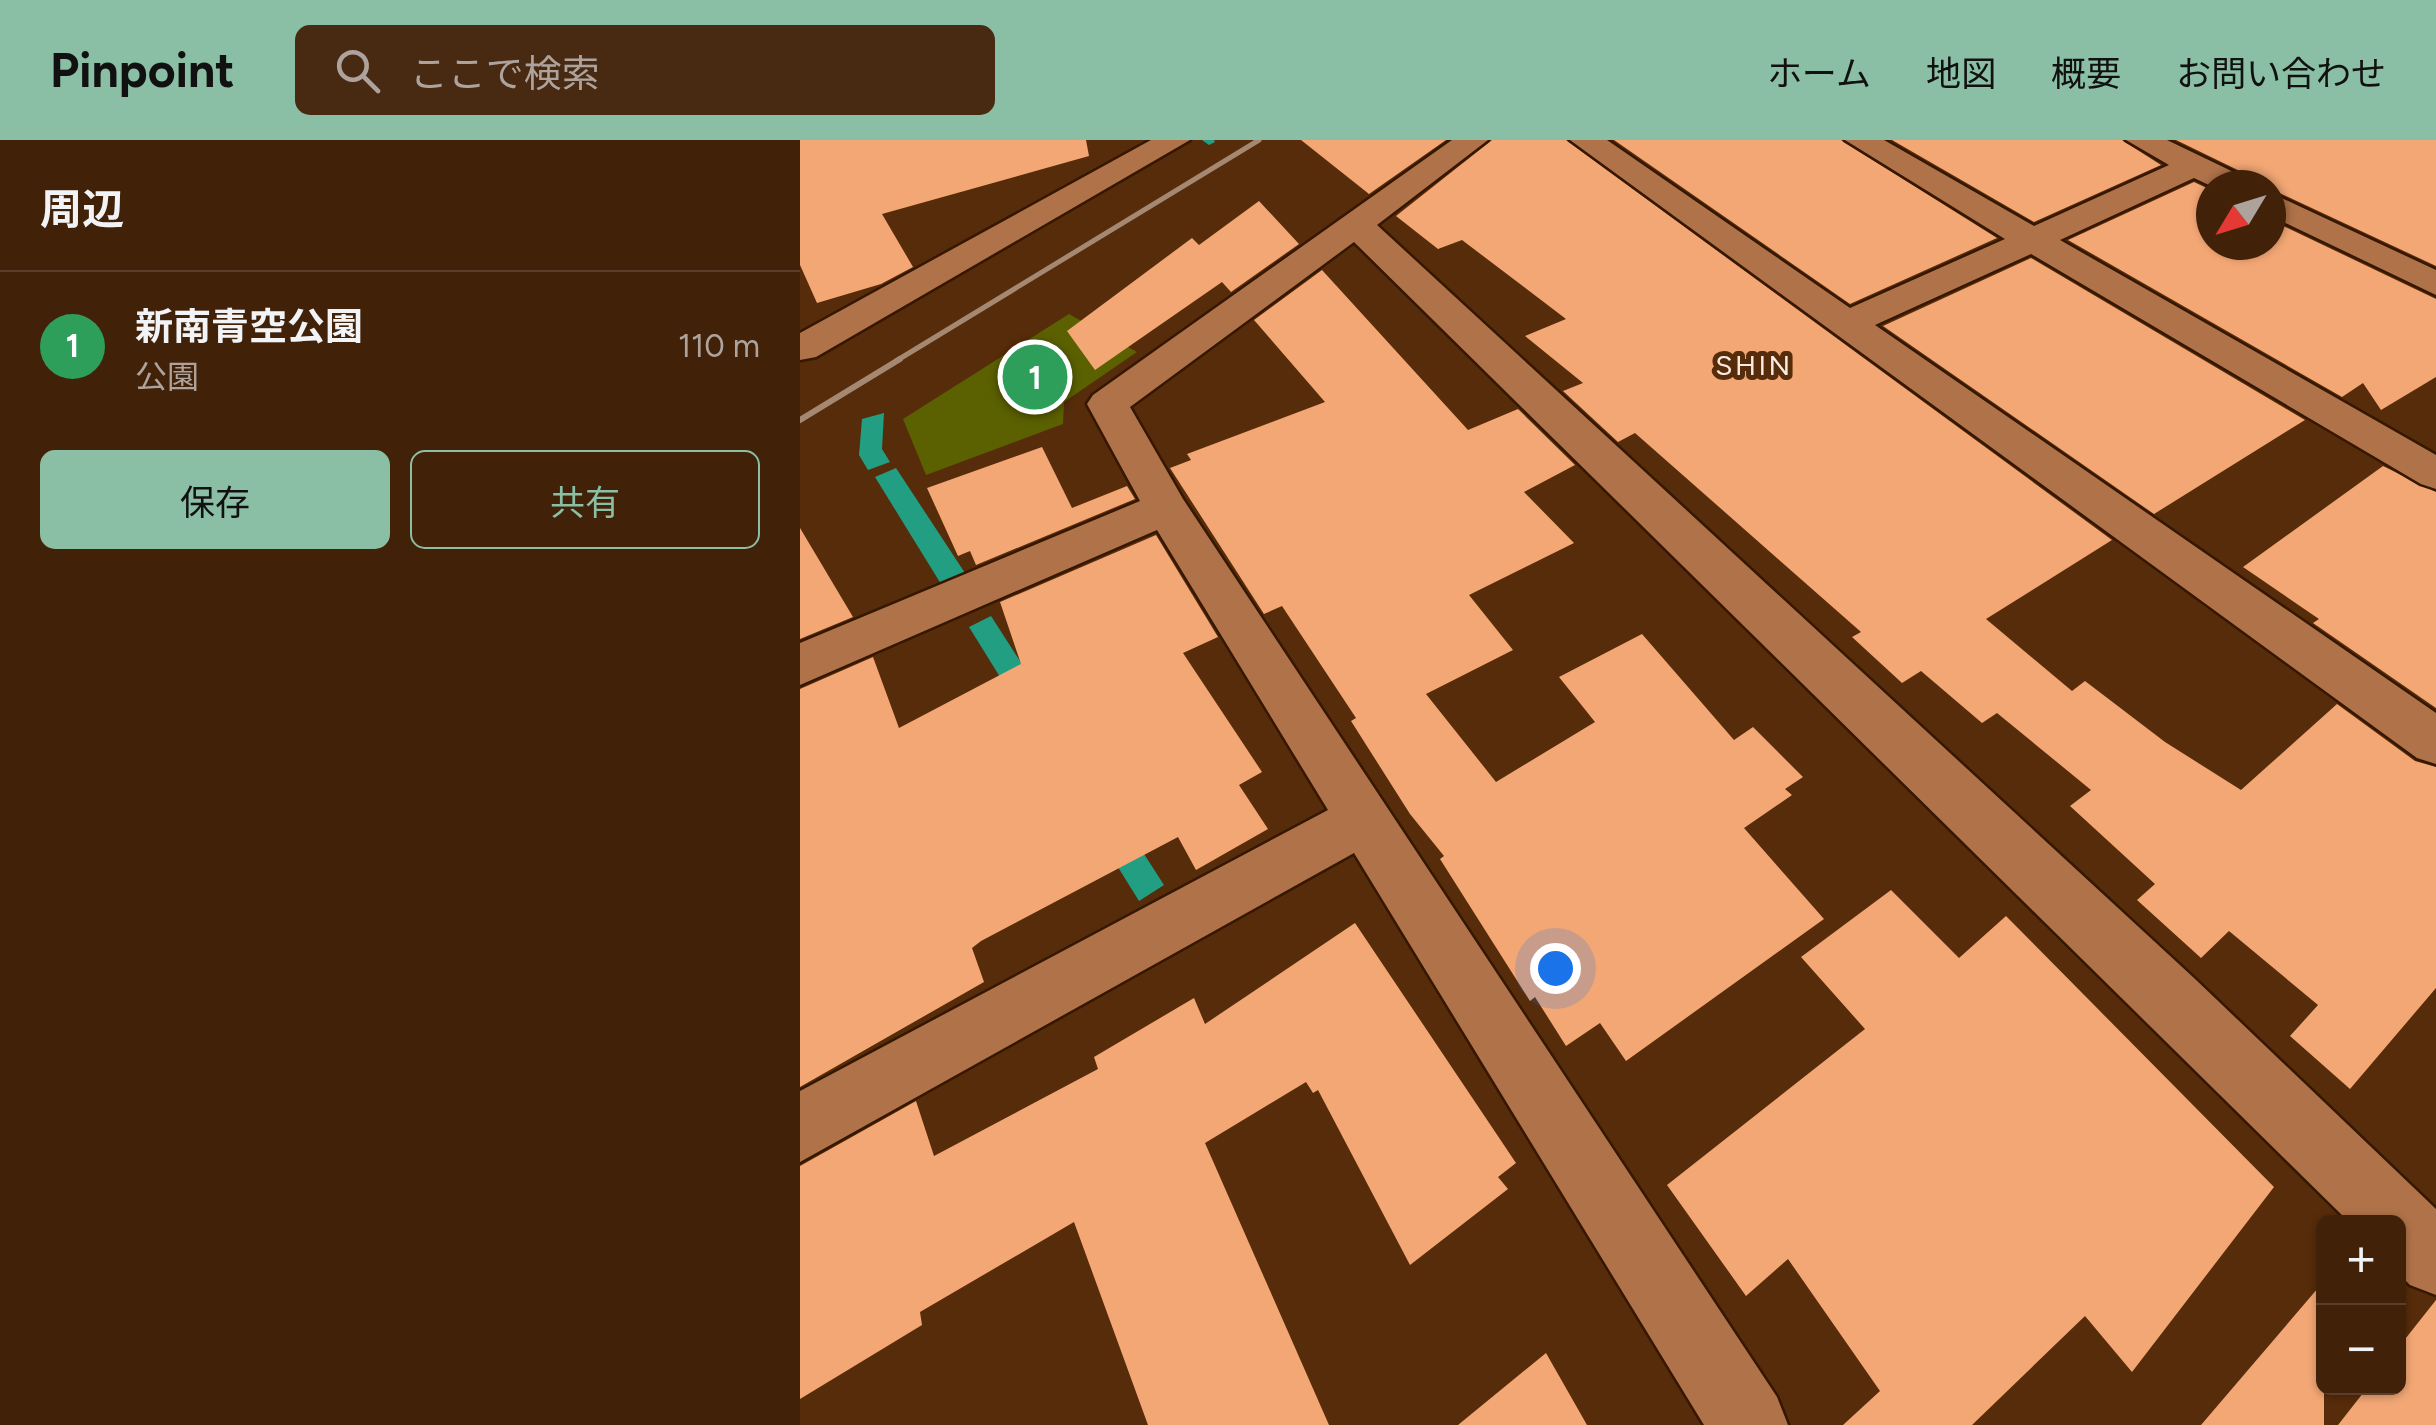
<!DOCTYPE html>
<html lang="ja">
<meta charset="utf-8">
<style>
body{margin:0;font-family:Figtree,"Noto Sans JP",sans-serif;background:#482912;color:#f1f3f6}
.controls{position:absolute;right:30px;bottom:30px;display:grid;overflow:hidden;border-radius:15px;box-shadow:0 2px 8px #0004}
.controls button{width:90px;height:90px;display:grid;place-items:center;padding:0;border:0;border-bottom:2px solid #5a3e29;background:#412108;color:#f1f3f6;font:50px sans-serif}
.compass{position:absolute;left:1396px;top:30px;width:90px;height:90px;border-radius:50%;background:#412108;box-shadow:0 2px 8px #0004;rotate:232deg}
.you{position:absolute;left:755px;top:828px;width:35px;height:35px;margin:-25px;border:8px solid #fff;border-radius:50%;background:#1a73e8;box-shadow:0 0 0 15px #1a73e833}
.badge{display:grid;place-items:center;width:65px;height:65px;border-radius:50%;background:#8abfa5;color:#fff;font-size:32px;font-weight:700}
.pin{position:absolute;translate:-50% -50%;border:5px solid #fff;box-shadow:0 2px 10px #0006}
.list{margin:0;padding:0;list-style:none}
h2{display:flex;justify-content:space-between;align-items:center;height:130px;margin:0;padding:0 40px;font-size:42px}
h2 small{font-size:32px;font-weight:400;color:#aea39c}
.list li{display:grid;grid-template-columns:65px 1fr auto;gap:30px;align-items:center;box-sizing:border-box;height:150px;padding:0 40px;border-top:2px solid #5a3e29}
.list b{display:block;font-size:38px;white-space:nowrap}
.list p{margin:0;font-size:32px;white-space:nowrap;color:#aea39c}
.list em{font-size:32px;font-style:normal;color:#aea39c}
.actions{display:flex;gap:20px;padding:30px 40px}
.actions a{flex:1;padding:22px 0;border:2px solid #8abfa5;border-radius:15px;text-align:center;font-size:35px;color:#8abfa5}
.actions .main{background:#8abfa5;color:#111}
.icon{flex:none;width:55px;height:55px;fill:none;stroke:currentColor;stroke-width:2;stroke-linecap:round;stroke-linejoin:round}
.map{position:relative;flex:none;width:1636px;height:1285px;overflow:hidden}
header{display:flex;align-items:center;gap:60px;box-sizing:border-box;height:140px;padding:0 50px;background:#8abfa5;color:#111}
header strong{font-size:48px}
nav{display:flex;gap:55px;margin-inline-start:auto;font-size:35px}
.search{width:700px;height:90px;background:#482912;display:flex;align-items:center;gap:25px;box-sizing:border-box;padding:0 35px;border-radius:15px;color:#aea39c;font-size:38px}
main{display:flex}
aside{flex:1;background:#412108}
.map>svg:first-child{display:block}
</style>
<header>
<strong>Pinpoint</strong>
<div class="search"><svg class="icon" aria-label="search" viewBox="0 0 24 24"><circle cx="10" cy="10" r="6"/><path d="M15 15l6 6"/></svg>ここで検索</div>
<nav><a>ホーム</a><a>地図</a><a>概要</a><a>お問い合わせ</a></nav>
</header>
<main>
<aside>
<h2>周辺<small></small></h2>
<ul class="list">
<li><span class="badge" style="background:#2e9e5b">1</span><div><b>新南青空公園</b><p>公園</p></div><em>110 m</em></li>
</ul>
<div class="actions"><a class="main">保存</a><a>共有</a></div>
</aside>
<div class="map">
<svg width="1636" height="1285" viewBox="0 0 1636 1285">
<rect width="100%" height="100%" fill="#572c0a"/>
<path fill="#5b6100" d="M269 174 337 212 264 262 263 284 126 335 103 279Z"/>
<path fill="#229e83" d="M84 273 82 309 90 322 68 330 59 315 62 279Z
M96 328 165 433 141 444 75 337Z
M191 476 364 745 339 761 169 487Z"/>
<g fill="none" stroke-linecap="round" stroke-linejoin="round">
<path fill="#229e83" fill-rule="evenodd" d="M402 0H414L415 2 409 5Z"/>
</g>
<path fill="#f3a775" d="M0 0H286L289 16 82 74 113 127 81 144 17 163 0 125Z
M501 0H646L569 54Z
M692 0H766L1312 400 1186 479 1272 551 1285 541 1365 602 1441 650 1537 564 1615 621 1636 627V848L1550 949 1490 896 1518 865 1429 791 1401 818 1337 760 1355 744 1270 666 1291 650 1197 573 1182 583 1121 531 1102 543 1052 497 1061 492 835 293 818 302 763 251 783 243 725 196 766 179 662 100 638 109 596 76Z
M814 0H1041L1197 98 1050 164Z
M1092 0H1322L1361 25 1234 82Z
M1376 0H1636V126L1471 49V45H1454L1448 35Z
M1394 42 1411 50V105H1471V80L1636 159V237L1581 270 1563 243 1542 257 1268 100Z
M459 61 499 104 431 152 422 142 295 230 267 191 392 98 399 105Z
M1231 118 1505 280 1354 374 1083 186Z
M522 130 668 290 718 269 775 325 724 352 774 403 669 455 713 510 626 554 696 642 795 582 759 537 842 494 934 600 953 587 1003 637 985 649 992 655 944 688 1024 779 826 921 800 883 766 906 735 857 730 861 640 719 644 716 610 674 551 581 556 578 482 466 464 474 370 328 391 320 387 314 525 262 454 180Z
M242 307 272 368 327 346 335 359 176 425 170 411 158 416 127 348Z
M1583 326 1636 352V568L1513 483 1519 479 1443 427Z
M0 388 53 477 0 499Z
M356 395 418 497 383 513 462 632 439 645 468 689 396 730 378 697 181 801 172 808 184 842 0 947V549L73 517 99 588 221 524 200 462Z
M1091 750 1159 818 1206 776 1474 1047 1332 1232 1285 1176 1172 1285H1043L1080 1251 988 1119 946 1156 867 1045 1065 889 1001 817Z
M555 783 716 1023 698 1037 708 1049 610 1125 518 950 513 953 506 942 405 1003 529 1285H348L274 1082 120 1172 122 1185 0 1259V1026L116 961 134 1016 298 929 294 917 394 858 405 884Z
M1524 1141V1285H1401Z
M1636 1160V1285H1538L1567 1248H1598V1208Z
M746 1213 787 1285H658Z"/>
<g fill="none" stroke-linecap="round" stroke-linejoin="round">
<defs>
<path id="minor" d="M351 0H390L16 217 0 220V193Z
M652 0H688L577 85 1394 838 1636 1069V1155L1610 1145 1598 1133V1082H1549L554 102 330 267 383 359 977 1257 988 1285H904L554 713 0 1022V951L528 670 357 390 0 545V503L340 361 287 264 293 255Z
M770 0H807L1050 168 1205 99 1045 0H1084L1234 86 1369 25 1326 0H1367L1446 38 1450 45 1411 46 1394 38 1260 100 1636 315V349L1621 344 1231 114 1075 185 1636 573V624L1617 618Z
M1471 53 1636 130V155L1471 76Z"/>
</defs>
<use href="#minor" stroke="#351702" stroke-width="5"/>
<use href="#minor" fill="#b07349" fill-rule="evenodd"/>
<path stroke="#a58872" stroke-width="5" d="M96 221 459 0"/>
<path stroke="#a58872" stroke-width="6" d="M0 280 100 219"/>
</g>
<g text-anchor="middle" stroke-width="10" stroke-linejoin="round" paint-order="stroke">
<g font-size="28" letter-spacing="2.5" fill="#faece3" stroke="#572c0a">
<text x="954" y="235">SHIN</text>
</g>
</g>
</svg>
<div class="controls">
<button>+</button>
<button>−</button>
</div>
<svg class="compass" viewBox="-18 -18 36 36"><path d="M0-13l5 13h-10z" fill="#e53935"/><path d="M0 13l5-13h-10z" fill="#aea39c"/></svg>
<div class="you"></div>
<div class="pin badge" style="left:235px;top:237px;background:#2e9e5b">1</div>
</div>
</main>
